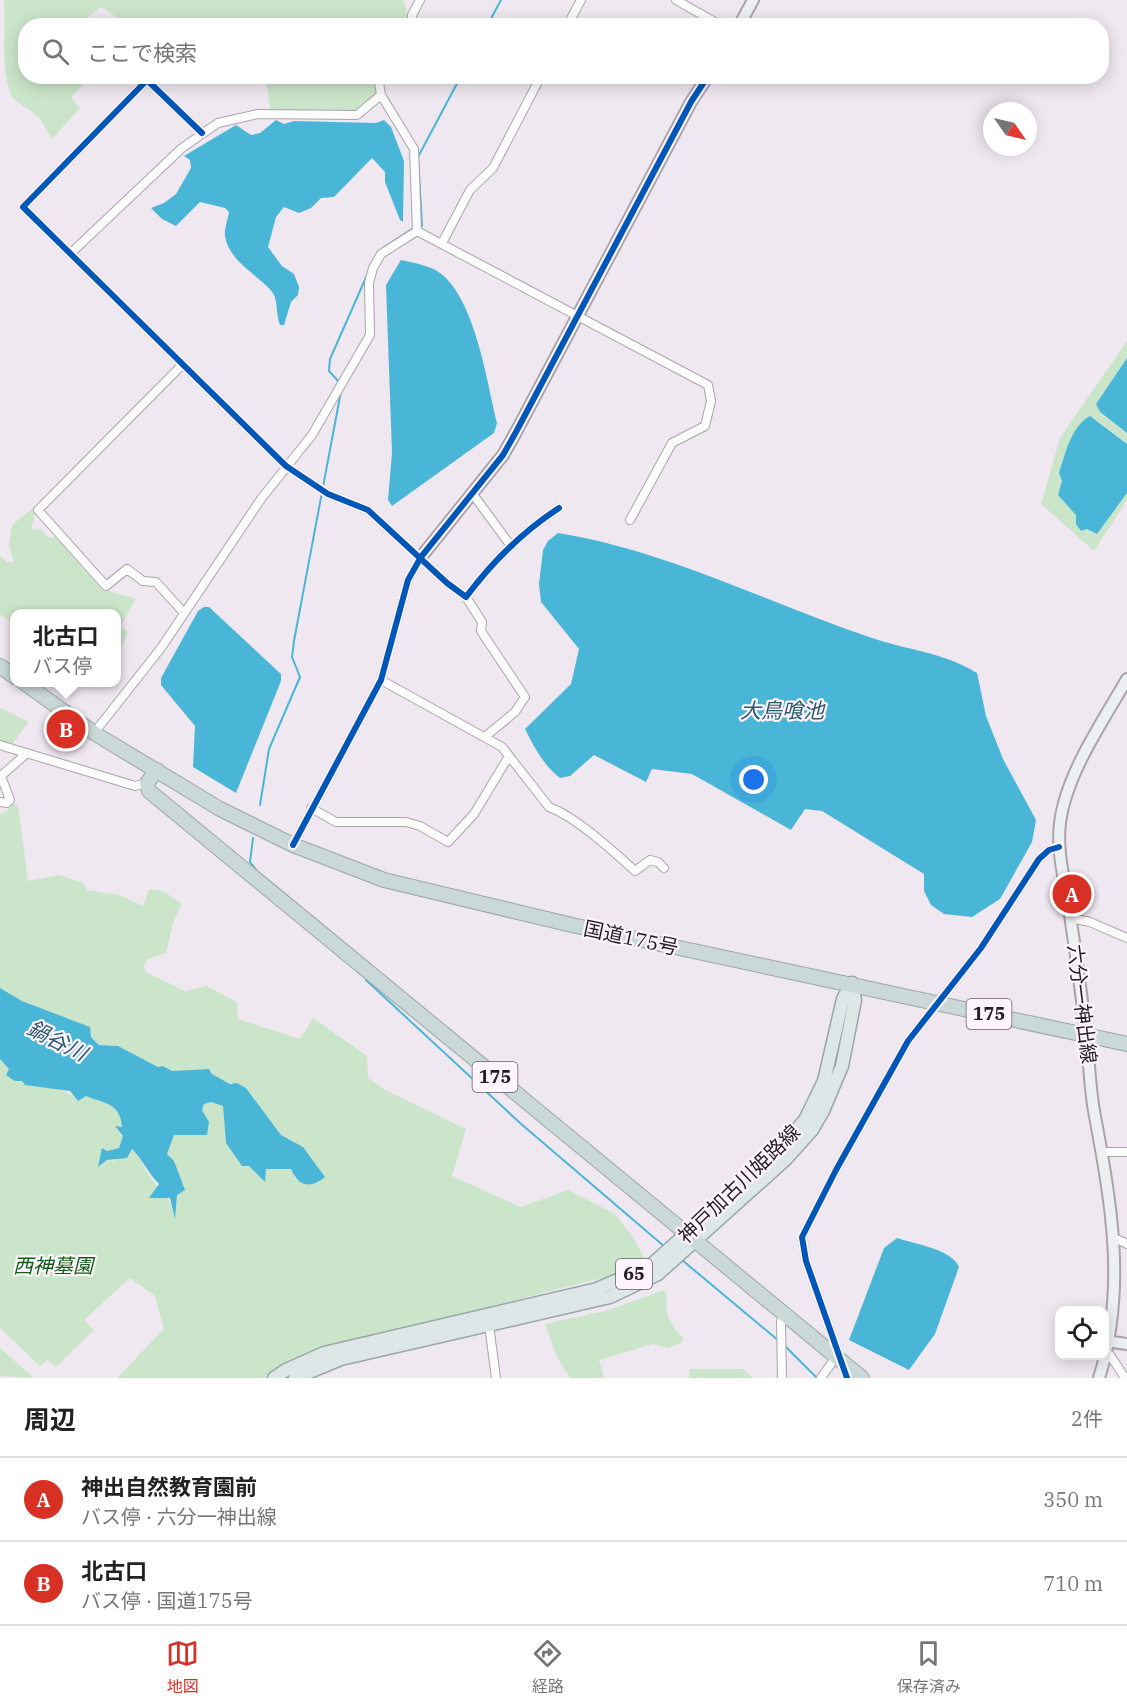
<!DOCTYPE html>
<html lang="ja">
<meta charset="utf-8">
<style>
body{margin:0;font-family:"IBM Plex Serif","Noto Sans JP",serif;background:#f6f6f6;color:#222}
.controls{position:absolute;right:18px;bottom:18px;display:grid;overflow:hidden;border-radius:12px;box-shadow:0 3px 15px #0003}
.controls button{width:54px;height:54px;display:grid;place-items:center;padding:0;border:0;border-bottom:2px solid #e0e0e0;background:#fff;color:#222;font:30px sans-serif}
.compass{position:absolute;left:983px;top:102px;width:54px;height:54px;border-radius:50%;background:#fff;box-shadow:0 3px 15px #0003;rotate:124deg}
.you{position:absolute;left:754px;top:780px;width:21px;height:21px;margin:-15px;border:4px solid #fff;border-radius:50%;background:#1a73e8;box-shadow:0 0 0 9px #1a73e833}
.badge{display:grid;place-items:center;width:39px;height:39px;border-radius:50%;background:#d93025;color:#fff;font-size:20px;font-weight:700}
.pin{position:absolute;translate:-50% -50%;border:3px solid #fff;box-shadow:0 2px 6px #0006}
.popup{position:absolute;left:10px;top:609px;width:111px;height:78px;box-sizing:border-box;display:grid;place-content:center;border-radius:12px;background:#fff;filter:drop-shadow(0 2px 4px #0005);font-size:20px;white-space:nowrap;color:#767676}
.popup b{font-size:22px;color:#222}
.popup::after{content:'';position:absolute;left:50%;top:100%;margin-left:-12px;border:12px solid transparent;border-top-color:#fff}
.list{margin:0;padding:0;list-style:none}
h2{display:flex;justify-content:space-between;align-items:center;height:78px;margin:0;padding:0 24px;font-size:26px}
h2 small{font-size:20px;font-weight:400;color:#767676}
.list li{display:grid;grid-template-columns:39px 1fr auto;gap:18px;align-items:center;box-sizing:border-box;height:84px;padding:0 24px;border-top:2px solid #e0e0e0}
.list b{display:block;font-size:22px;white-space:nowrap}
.list p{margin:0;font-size:20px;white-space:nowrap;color:#767676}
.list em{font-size:20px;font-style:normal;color:#767676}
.icon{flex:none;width:33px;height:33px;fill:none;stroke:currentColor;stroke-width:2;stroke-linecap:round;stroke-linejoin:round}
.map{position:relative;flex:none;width:1127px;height:1378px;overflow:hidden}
.search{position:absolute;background:#fff;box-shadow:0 3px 15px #0003;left:18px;right:18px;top:18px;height:66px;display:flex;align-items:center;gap:15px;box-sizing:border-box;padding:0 21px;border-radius:24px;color:#767676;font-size:22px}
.sheet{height:246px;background:#fff}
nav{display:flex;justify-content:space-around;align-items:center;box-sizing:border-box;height:84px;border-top:2px solid #e0e0e0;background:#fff;font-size:16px;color:#767676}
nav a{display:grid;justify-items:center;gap:3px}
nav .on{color:#d93025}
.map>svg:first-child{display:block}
</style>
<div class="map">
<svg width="1127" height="1378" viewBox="0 0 1127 1378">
<rect width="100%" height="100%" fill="#f0e8f0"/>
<path fill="#cbe5ca" d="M4 0H404L409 25H129L101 7 84 20 88 25 26 26V76L90 77 71 97 80 108 52 139C48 132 43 122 37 116 29 108 17 104 11 95 0 67 6 32 4 0Z
M266 77H376L377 93 354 113 270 111Z
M1127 341V358L1096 404 1100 412 1127 433V444L1095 419 1077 429 1059 473 1062 481 1058 495 1092 532 1127 493V500L1094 551 1041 504 1060 438Z
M34 507 36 509 31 530 41 529 48 537 56 538 102 589 136 599 120 626 128 632 120 650H117V614H15V624L0 615V556L7 562H14L9 545 12 525Z
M0 708 29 722 11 745 0 742Z
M10 803 18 805 28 881 59 875 83 883 87 890 120 895 143 906 149 889 163 891 182 904 174 919 166 953 148 959 143 967 146 972 185 991 207 986 237 1002 238 1019 300 1039 313 1018 367 1056 368 1078 385 1090 466 1129 452 1176 521 1207 568 1190 615 1214 633 1237 644 1258 626 1272 307 1353 264 1378H117L164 1329 155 1296 130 1278 84 1320 94 1330 56 1367 47 1360 40 1366 0 1328V1059L25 1085C45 1087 64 1085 78 1101L86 1096C108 1104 120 1101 122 1128H116L123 1136 119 1148 107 1151 103 1148 99 1166 107 1160 114 1161 132 1149C140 1156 142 1163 147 1172 159 1191 168 1192 175 1216L177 1195 166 1154 174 1135 209 1122 202 1110 204 1104 211 1102 223 1106 226 1143 242 1166H249L264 1181 266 1169H291L296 1180 303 1147 281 1135 246 1088C233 1081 217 1083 209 1069L172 1071 163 1066 158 1067 118 1046 100 1045 91 1037 89 1027 22 1001 0 988V814L7 811Z
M664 1290 667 1295C664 1315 670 1324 683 1338L681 1343 667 1348 653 1344 599 1360 604 1378H570L556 1355 545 1324 609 1310Z
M0 1348 34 1378 0 1376Z
M690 1369H743L753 1378H689Z"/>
<path fill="#49b6d7" d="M276 120 284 124 294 121 376 123 384 120 391 127 404 161 403 222 400 220 385 182V172L372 158 334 197 321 198 311 208 299 213 284 207 276 217 268 247 282 266 294 274 299 287 298 295 291 302 284 325H280C276 316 278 301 273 293 259 275 229 262 225 236 224 229 228 219 229 212L225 208 200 202 176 226 162 219 151 208 164 203 176 194 191 168 190 160 184 156 236 125 251 135 260 133Z
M401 260C414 263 429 265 440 273 475 299 487 382 497 423L494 433 392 506 388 500 392 453 386 285Z
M1127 358V433L1100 412 1096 404Z
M1090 416 1127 444V493L1097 534 1087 529 1081 531 1076 524V515L1058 495 1062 481 1059 473C1065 455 1071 426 1090 416Z
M558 533C661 549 770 603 869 637 906 650 943 652 977 673L986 716 1003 759 1036 820 1032 842 1000 899 972 917 944 914 931 905 924 891V874L822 811 805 809 791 830 692 774 652 769 646 782 594 755 570 776 560 778C544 766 534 747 525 729L571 684 579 649 541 602 539 584 543 550 548 541Z
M204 607H209L281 674V681L236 793 193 767 195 726 161 685V678L198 611Z
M0 988 22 1001 90 1027 91 1037 99 1045 118 1046 158 1067 163 1066 172 1071 209 1069 212 1074 230 1084 237 1083 246 1088 281 1135 303 1147 325 1177C310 1189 299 1187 291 1169H266L265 1182 249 1166H242L226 1143 223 1106 211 1102 204 1104 202 1110 209 1122 207 1135H174L167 1154 174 1161 185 1190 177 1195 175 1219 170 1198H149L159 1184C148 1173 143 1160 132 1149L127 1158 107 1160 98 1167 102 1148 107 1151 119 1148 123 1136 115 1126 122 1127C120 1103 106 1104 86 1096L78 1101 70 1091 25 1085 22 1081H15L6 1075 9 1069 0 1059Z
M897 1238C914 1244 952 1249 959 1267L935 1334 909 1370 849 1340 884 1248Z"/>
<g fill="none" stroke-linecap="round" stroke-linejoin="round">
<path stroke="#49b6d7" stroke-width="2" d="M487 26 501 0
M383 248 412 229 422 226 418 157 461 76
M339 382 329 371 330 359 375 257
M260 805 269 749 300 677 292 657 294 641 342 386
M253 838 250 862 257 871
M366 980 520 1123 665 1247
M682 1260 779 1341
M785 1346 817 1378"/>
<defs>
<path id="street" d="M676 0 722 26
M413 26 412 15 420 0
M567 26 581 0
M378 76 381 95 414 149 417 231
M202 133 147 80 23 207 286 466 328 494 368 510 447 583 466 597C493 561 522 532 559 508
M417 231 708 385 711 401 705 426 672 443 630 520
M442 243 470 190 493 168 541 76
M70 254 182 148 218 123 258 114 357 115 381 95
M183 364 38 510 106 586 127 569 143 581 156 582 184 613
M472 493 511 546
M466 597 482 622 481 631 525 697 515 712 486 736
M381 680 502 747 549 807C576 817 613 851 635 871L650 860 658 862 664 868
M94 733 161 648 261 499 312 435 370 335 369 283 373 268 381 254 417 231
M0 745 135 786 147 783
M0 802 7 803 10 800 1 776 27 753
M311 808 336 822H406L420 826 448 842 474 814 509 756
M293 845 381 680 408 580 421 557
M1071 918 1090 922 1127 938
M1105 1152H1127
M1119 1240 1127 1244
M489 1325 496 1378
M1110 1355 1125 1378
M782 1378 781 1322 784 1314
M821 1378 835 1358
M847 1378 806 1261 802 1237 836 1170 908 1041 981 948 1039 859 1049 850 1059 847"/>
<path id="secondary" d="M739 26 753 0
M421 557 503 455 516 432 691 102 708 76
M1113 1342 1127 1344
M1099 1378C1127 1288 1111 1202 1094 1111 1090 1088 1089 1063 1087 1039 1082 1000 1077 961 1071 922 1067 888 1056 856 1060 823 1066 774 1103 721 1127 679"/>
<path id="primary" d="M274 1378 286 1370 324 1353 597 1289 650 1266 773 1156 805 1120 824 1081 843 999 852 983
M295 1378 341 1359 610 1297 658 1274 786 1159 812 1130 823 1111 842 1066 855 1000 852 983"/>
<path id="highway" d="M0 666 15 677
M23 682 94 733 220 809 293 845 384 880 572 925 1127 1044
M157 770 147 783 149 791 862 1378"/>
</defs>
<use href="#street" stroke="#aaa4aa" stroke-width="10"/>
<use href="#secondary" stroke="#aaa4aa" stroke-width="14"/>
<use href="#primary" stroke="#98a6a7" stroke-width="15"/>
<use href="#highway" stroke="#98a6a7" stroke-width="16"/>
<use href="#street" stroke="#fdfcfd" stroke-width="8"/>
<use href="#secondary" stroke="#edf0f2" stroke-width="10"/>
<use href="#primary" stroke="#dee7e7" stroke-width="12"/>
<use href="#highway" stroke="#cad9d7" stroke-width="14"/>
<defs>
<path id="cycleway" d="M202 133 147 80 23 207 286 466 328 494 368 510 447 583 466 597C493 561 522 532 559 508
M293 845 381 680 408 580 421 557 503 455 516 432 691 102 708 76
M847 1378 806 1261 802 1237 836 1170 908 1041 981 948 1039 859 1049 850 1059 847"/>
</defs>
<use href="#cycleway" stroke="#fef4fe" stroke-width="10"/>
<use href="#cycleway" stroke="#0057b8" stroke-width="6"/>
</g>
<g text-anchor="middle" stroke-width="4.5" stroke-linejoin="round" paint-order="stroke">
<g fill="#fef4fe" stroke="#665f66" stroke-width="1.5">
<rect x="966.5" y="999" width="45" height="30" rx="4.5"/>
<rect x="472.5" y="1062" width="45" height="30" rx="4.5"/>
<rect x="616" y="1259" width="36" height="30" rx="4.5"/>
</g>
<g font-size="18" font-weight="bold" fill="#251f25">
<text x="989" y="1020">175</text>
<text x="495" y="1083">175</text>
<text x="634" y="1280">65</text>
</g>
<g font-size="20" fill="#251f25" stroke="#fef4fe">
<text transform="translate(631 938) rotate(12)" y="7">国道175号</text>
<text transform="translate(1082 1004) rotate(83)" y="7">六分一神出線</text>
<text transform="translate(739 1184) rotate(-44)" y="7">神戸加古川姫路線</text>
</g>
<g font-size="20" font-style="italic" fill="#135d18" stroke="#fef4fe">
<text x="53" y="1273">西神墓園</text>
</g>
<g font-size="21" font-style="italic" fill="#285a6d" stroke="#fef4fe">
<text x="782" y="718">大鳥喰池</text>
<text transform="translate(57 1041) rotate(27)" y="7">鍋谷川</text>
</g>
</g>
</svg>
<div class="controls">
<button><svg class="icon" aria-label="locate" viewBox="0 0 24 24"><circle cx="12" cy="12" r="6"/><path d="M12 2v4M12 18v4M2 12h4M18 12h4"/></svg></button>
</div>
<svg class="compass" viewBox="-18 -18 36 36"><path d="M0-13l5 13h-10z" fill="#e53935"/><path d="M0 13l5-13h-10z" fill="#767676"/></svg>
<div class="you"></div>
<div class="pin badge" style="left:1072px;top:894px">A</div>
<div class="pin badge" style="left:66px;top:729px">B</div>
<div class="popup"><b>北古口</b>バス停</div>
<div class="search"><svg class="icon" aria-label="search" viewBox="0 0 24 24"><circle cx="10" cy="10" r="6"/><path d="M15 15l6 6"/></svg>ここで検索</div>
</div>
<section class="sheet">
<h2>周辺<small>2件</small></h2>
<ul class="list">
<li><span class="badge">A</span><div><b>神出自然教育園前</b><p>バス停 · 六分一神出線</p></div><em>350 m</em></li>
<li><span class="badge">B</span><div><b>北古口</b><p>バス停 · 国道175号</p></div><em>710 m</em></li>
</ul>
</section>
<nav>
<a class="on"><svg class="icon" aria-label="map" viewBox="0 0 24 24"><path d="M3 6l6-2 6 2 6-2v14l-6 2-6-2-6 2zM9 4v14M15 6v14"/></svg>地図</a>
<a><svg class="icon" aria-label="directions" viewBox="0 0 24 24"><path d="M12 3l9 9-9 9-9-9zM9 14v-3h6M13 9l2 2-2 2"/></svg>経路</a>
<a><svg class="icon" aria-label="saved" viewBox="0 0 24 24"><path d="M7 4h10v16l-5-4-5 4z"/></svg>保存済み</a>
</nav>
